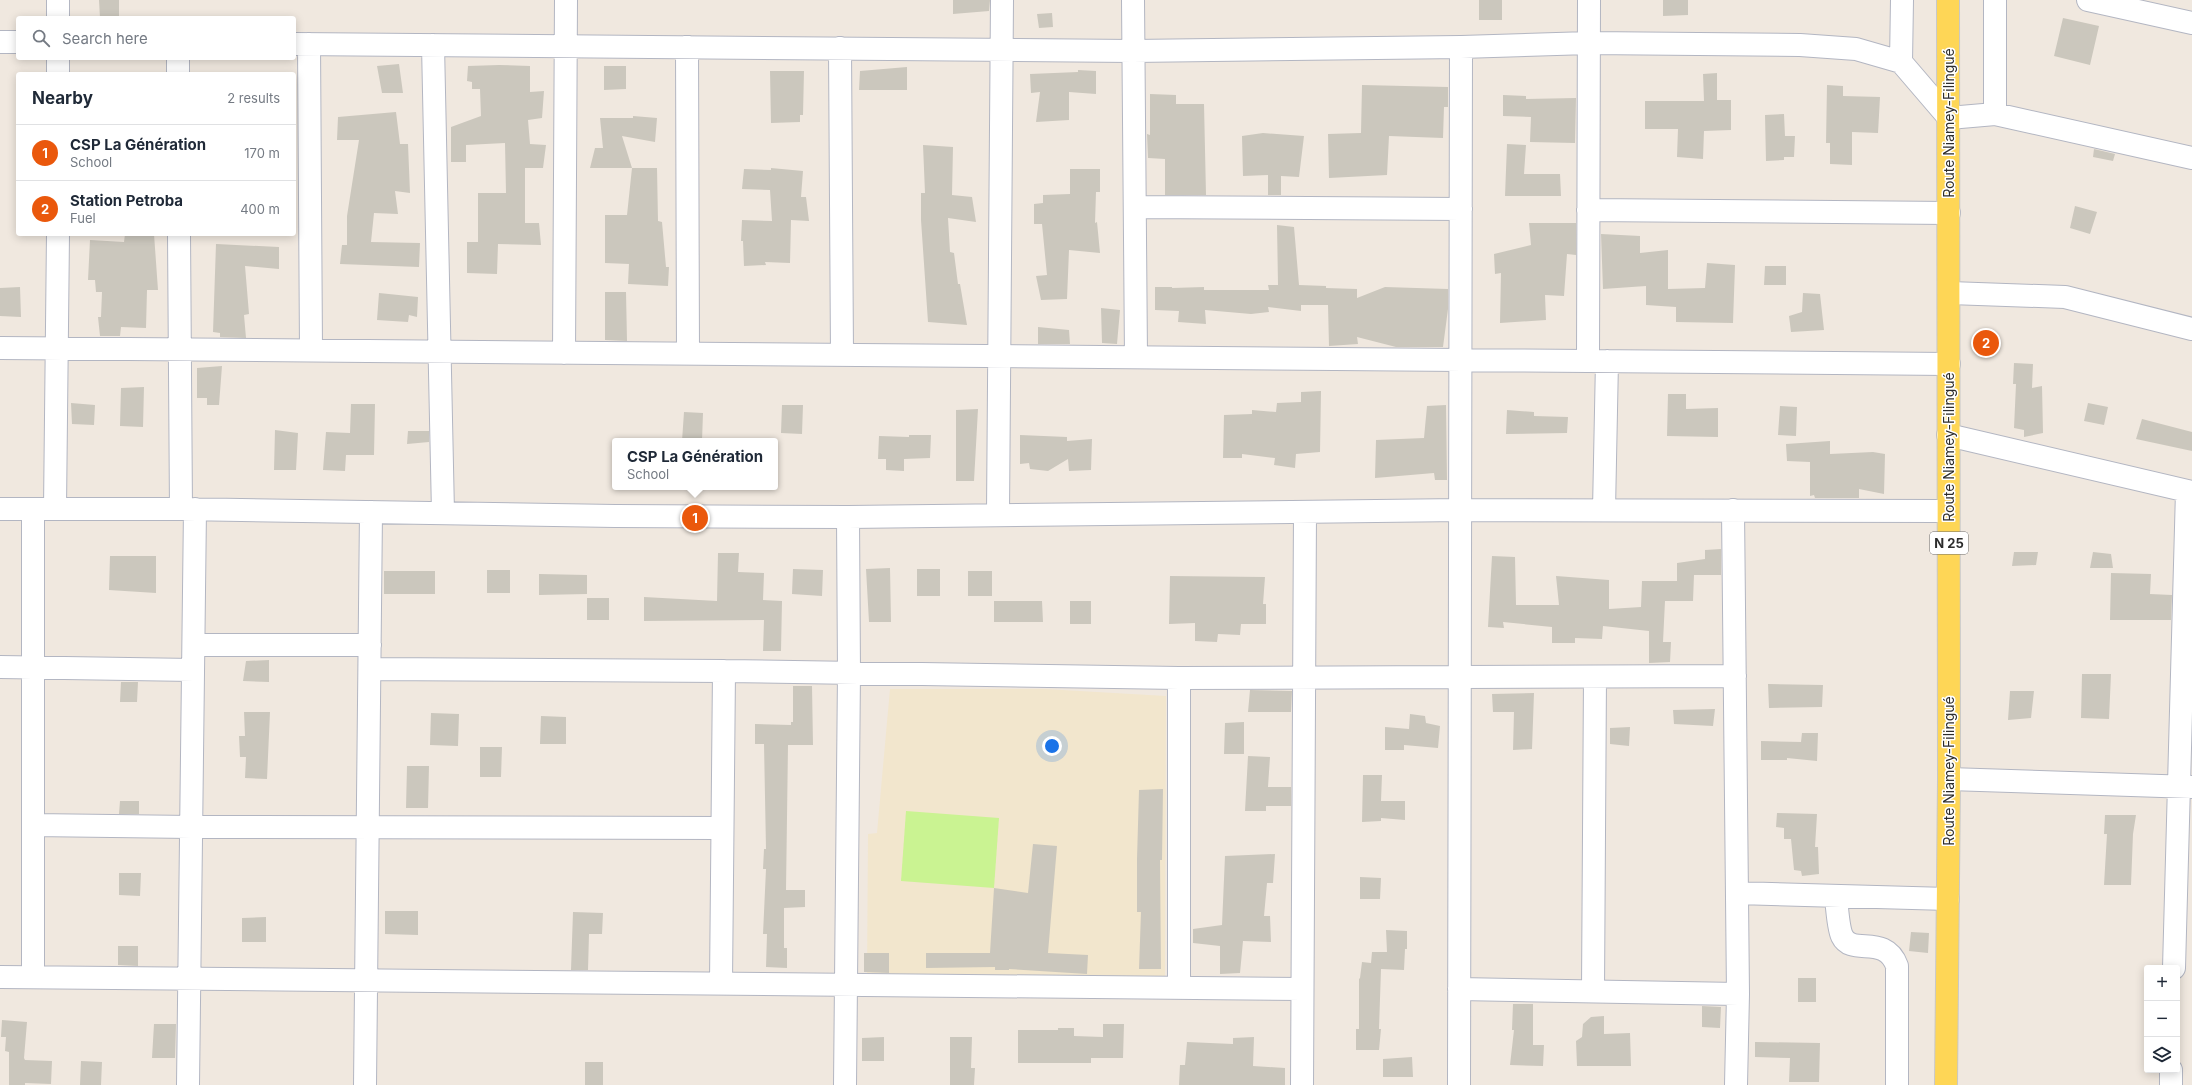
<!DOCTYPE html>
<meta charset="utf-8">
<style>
body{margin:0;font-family:Inter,sans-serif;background:#f2f2f3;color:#1f2937}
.controls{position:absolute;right:12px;bottom:12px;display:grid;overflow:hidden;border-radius:4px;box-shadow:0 2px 10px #0003}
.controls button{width:36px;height:36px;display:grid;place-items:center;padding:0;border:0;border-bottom:1px solid #e0e1e3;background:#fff;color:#1f2937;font:20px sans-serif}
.you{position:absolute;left:1052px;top:746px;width:14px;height:14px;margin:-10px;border:3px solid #fff;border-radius:50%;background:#1a73e8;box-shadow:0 0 0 6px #1a73e833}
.badge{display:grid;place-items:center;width:26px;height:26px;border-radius:50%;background:#ea580c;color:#fff;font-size:13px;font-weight:700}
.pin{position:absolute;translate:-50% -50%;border:2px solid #fff;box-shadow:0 1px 4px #0006}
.popup{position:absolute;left:612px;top:438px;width:166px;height:52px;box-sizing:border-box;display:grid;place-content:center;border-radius:4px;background:#fff;filter:drop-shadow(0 1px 3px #0005);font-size:13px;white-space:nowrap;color:#747a83}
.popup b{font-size:15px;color:#1f2937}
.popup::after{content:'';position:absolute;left:50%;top:100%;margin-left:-8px;border:8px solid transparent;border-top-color:#fff}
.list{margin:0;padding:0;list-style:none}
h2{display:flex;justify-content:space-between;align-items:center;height:52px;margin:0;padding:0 16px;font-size:17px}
h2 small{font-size:13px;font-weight:400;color:#747a83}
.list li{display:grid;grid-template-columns:26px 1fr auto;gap:12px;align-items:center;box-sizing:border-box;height:56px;padding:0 16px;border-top:1px solid #e0e1e3}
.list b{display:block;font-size:15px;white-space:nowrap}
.list p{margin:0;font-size:13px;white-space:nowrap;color:#747a83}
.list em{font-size:13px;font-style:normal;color:#747a83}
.icon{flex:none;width:22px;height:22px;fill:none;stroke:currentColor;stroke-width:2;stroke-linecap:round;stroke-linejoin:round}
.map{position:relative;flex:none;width:2192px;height:1085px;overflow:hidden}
.search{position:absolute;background:#fff;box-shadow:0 2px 10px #0003;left:16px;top:16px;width:280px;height:44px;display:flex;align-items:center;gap:10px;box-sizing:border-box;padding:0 14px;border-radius:4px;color:#747a83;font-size:15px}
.panel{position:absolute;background:#fff;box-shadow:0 2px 10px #0003;left:16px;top:72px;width:280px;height:164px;border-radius:4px}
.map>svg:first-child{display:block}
</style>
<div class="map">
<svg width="2192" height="1085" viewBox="0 0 2192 1085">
<rect width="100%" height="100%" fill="#f0e8df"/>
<path fill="#f2e6cd" d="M890 689H1045L1166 696 1165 977 1022 975 867 977 868 834 877 833Z"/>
<path fill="#caf392" d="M906 811 999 818 994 888 901 881Z"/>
<path fill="#cbc7bd" d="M99 0H119V18H100Z
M953 0H990L989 11 953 14Z
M1479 0H1502V20H1479Z
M1663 0H1688V15L1663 16Z
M1052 13 1053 27 1039 28 1037 14Z
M2063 18 2099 26 2090 65 2054 56Z
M399 64 403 93H382L377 66Z
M499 65 530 66V92L544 91 542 118 528 120 530 144 546 145 543 168H525V223H539L541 245 498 244 497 274 467 273V242H478V193H506L505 143 466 145V162H451V127L481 116 480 89H472V82L467 81 468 66Z
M604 66H626V89L604 90Z
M907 67V90H859L860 71Z
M1078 70 1096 71V94L1069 92V120L1036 122 1040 92 1031 93 1030 74 1078 72Z
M770 71H804L803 115H800V122L771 123Z
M1717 73V100H1731V130L1704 131 1703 159 1677 157 1678 129H1645V101H1704L1703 74Z
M1362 85 1448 87V107H1444L1443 138 1389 136 1387 175 1329 178 1328 134 1361 133Z
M1827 85 1843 86V96L1880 97 1878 133 1852 132V165L1830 164V143H1826Z
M1150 94 1176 95V104H1204L1206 195H1165V159L1148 158 1147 134 1150 135Z
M1503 95 1526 96V99L1576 98 1575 143 1530 142 1531 117 1503 116Z
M396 112 400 144H408L410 193 395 191 398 214 374 213 371 242 420 243 419 267 340 264 342 245H347V216L359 140H337L338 117Z
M1784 114 1785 136H1795L1794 157H1784V160L1766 161 1765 115Z
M633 116 657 118 655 142 622 136 632 168H590L595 148H603L600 118H633Z
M1263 133 1304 136 1299 177 1281 176V195H1268V175L1243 176 1242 136Z
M1507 144 1526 145 1524 174H1560L1561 196H1505Z
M923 145 953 147 952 195 972 197 976 222 948 218 950 252 954 253 958 284H960L967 325 928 322 921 220V193H925Z
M2094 149 2115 154 2113 161 2093 157Z
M632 168H657L658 221 662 222 666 267H669L668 286 628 284 629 264 605 263V215H627Z
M771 168 803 171 801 197H806L809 221 791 220 790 263 765 262 766 265 744 266 743 241H741L742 220 772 221 770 190 742 189 744 169 771 170Z
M1070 169H1100V192H1096L1095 223 1097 222 1100 253 1069 250 1067 299 1041 300 1036 276 1047 275 1042 224H1034V204L1043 203V195L1070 194Z
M2075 206 2097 212 2090 234 2070 228Z
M1529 223H1576V255L1567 254 1564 296 1545 295 1546 320 1500 323 1501 273 1495 274 1494 254 1531 245Z
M1277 225 1294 227 1299 285 1326 286V288L1357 289V298L1385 287 1448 289V309L1443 347H1396L1357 337 1358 344 1329 346 1328 305H1301V311L1268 307 1269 312 1251 314 1205 310 1206 324 1178 322 1179 311 1155 310V287H1172V288L1204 287V290H1269L1268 285H1278Z
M125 234H154L158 290H147L146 328 121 327 120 336H100L98 317H101L102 292H96L95 280H88L90 240 124 242Z
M1601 234 1640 236V253L1668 250V289L1705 288 1707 263 1735 265 1733 323 1676 322V307L1646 305V286L1603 289Z
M216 244 279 247V269L245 266 249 314 244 315 246 338 220 337V333L213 332Z
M1765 266H1786V285H1764Z
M20 287 21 317 0 316V288Z
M605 292H626L627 341 605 340Z
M379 293 418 297 417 317 409 315 408 322 377 320Z
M1803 293 1820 294 1824 330 1791 332 1789 316 1802 312Z
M1101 308 1120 310 1117 344 1102 343Z
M1038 327 1069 330 1070 344H1038Z
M2014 363 2033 364 2032 388 2042 386 2043 433 2024 437V430L2014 428 2016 384H2013Z
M222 366 219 405H207V398H197V368Z
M144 387 143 427 120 426 121 388Z
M1321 391 1320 452 1296 454 1295 468 1274 465 1275 458 1242 454V458H1223L1224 415 1252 414V410L1276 412 1277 403 1301 402V392Z
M1668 394H1686V409L1718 408V437L1667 436Z
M71 403 95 405 94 425 72 424Z
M2088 403 2108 407 2104 425 2084 421Z
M351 404H375L374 455H346L345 471 323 470 326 432 350 433Z
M782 405H803L802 434 781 433Z
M1446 405 1447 480H1435L1434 473 1375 478 1376 440 1424 438 1427 406Z
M1780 406 1797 407 1796 436 1778 435Z
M978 409 974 481H956V410Z
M1507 410 1534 412V416L1568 417 1567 433 1506 434Z
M684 412 703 413 702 441H682Z
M2142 419 2192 432V451L2136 439Z
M275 430 298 433 296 470H274Z
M408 431H429V442L407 444Z
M909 435H931L930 458 904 459V471L886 470V459H878L879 436 909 437Z
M1020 435 1067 437V441L1092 439 1091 470 1069 471 1068 459 1048 471 1030 469 1029 463 1020 464Z
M1830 441V454L1873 452 1885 454 1884 494 1859 489V498H1815L1814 495 1810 496V462L1787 461 1786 444Z
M1721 549V575H1694L1693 601H1665L1663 642H1671L1670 662 1649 663V631L1603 626 1602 639 1575 638V643H1552V627L1503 622 1504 628 1488 627 1492 556 1515 557 1516 605H1559L1556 576 1609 580V609L1641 607 1642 581H1677V563L1705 559V550Z
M2014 552H2038L2036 565 2012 566Z
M2093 552 2111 554 2113 568H2090Z
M718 553H739L738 572 764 573 763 600 782 601 781 651H763L764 620 644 621V597L717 601Z
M110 556H156V593L109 590Z
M890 568 891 622H869L866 569Z
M793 569 823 570 822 596 792 594Z
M917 569H940V596H917Z
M487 570H510V593H487Z
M384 571H435V594H384Z
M968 571H992V596H968Z
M2111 573 2151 574 2150 594 2172 595 2171 620H2110Z
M539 574 587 575V594L539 595Z
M1170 576 1265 577 1263 604H1266V624H1241L1240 635 1218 634 1217 642 1195 641V623L1169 624Z
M587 598H609V620H587Z
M994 601H1042L1043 622H994Z
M1070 601H1091V624H1070Z
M269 660V682L243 681 246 661Z
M2082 674H2111L2109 719 2081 718Z
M121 682H138L137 702H120Z
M1768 684 1823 685 1822 707 1769 708Z
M793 686H812L813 745H788L786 890H805V907L784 908V948H787V968L766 967 767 934H763L766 869H763L764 849H766L764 744H755V724L791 725V722H793Z
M1250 690 1292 691 1291 712H1248Z
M2010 691H2034L2031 718 2008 720Z
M1534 693 1532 749 1513 750 1514 712H1493L1492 694Z
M1715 709 1713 726 1674 724 1673 710Z
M244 712H270L267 779 245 778 246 757H240L239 736H245Z
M431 713 459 714 458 746 430 745Z
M1410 714 1425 716 1426 723 1440 726 1438 748 1404 745V750H1385V727L1409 729Z
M541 716 566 717V744H540Z
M1244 722V754H1224L1225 723Z
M1630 727 1629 746 1610 744V728Z
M1802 733H1818L1817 761 1787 758V760H1761V741L1801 742Z
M480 747H502L501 777H480Z
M1248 756 1270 757 1268 787H1291V806H1266V811H1245Z
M407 766H429L428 808H406Z
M1363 775H1382L1381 801H1405V820L1381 818V821L1362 822Z
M1163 789 1162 860H1160L1161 969H1139L1141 912H1137V859L1139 790Z
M120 801H139V814H119Z
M1777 813 1817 814 1815 847H1818L1819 874 1802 876 1801 871 1794 870 1791 839H1784V828L1776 827Z
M2105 815H2136L2133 834 2131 885H2104L2107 834H2104Z
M1033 844 1057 846 1048 953 1088 955 1087 974 1009 969V970H995V967L926 968V953H990L994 888 1028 893Z
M1275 854 1273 883H1267L1264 916H1270L1271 942 1243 941 1240 973 1220 974V946L1193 943V929L1222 925 1225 856Z
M119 873H141L140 896 119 895Z
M1360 877 1381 878 1380 899H1360Z
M385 911H418V935L385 934Z
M573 912 603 913 602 934H589L588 970H571Z
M266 917V942H242V918Z
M1386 930 1407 931V949H1405L1404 970 1381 969 1379 1029H1381L1379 1050H1356V1029H1359V979L1360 978 1362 962 1371 963 1372 952H1387Z
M1911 932 1929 933 1928 953 1909 951Z
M118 946H138V966L118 965Z
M864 953H889V973L864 972Z
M1798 978H1816V1002H1798Z
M1513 1004H1533V1045H1544L1543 1066 1510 1065 1514 1030H1512Z
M1702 1006 1721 1007 1720 1028 1702 1027Z
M1604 1016V1034L1630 1033 1631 1066H1577L1576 1041 1582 1037 1583 1024 1591 1017Z
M2 1020 27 1022 24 1058 25 1060 52 1061 51 1084 25 1083V1085H9V1052L5 1051 6 1037H1Z
M154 1024H176L175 1058H152Z
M1103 1024H1124L1123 1058H1091V1063H1018V1030H1058V1028H1074V1036L1103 1037Z
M884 1037V1061H862V1038Z
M950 1037H972L971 1068H975L974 1085H950Z
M1254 1037 1253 1066 1285 1068V1085H1179L1180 1065H1185L1187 1042 1233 1044V1038Z
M1755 1042 1820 1043 1819 1082H1789L1790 1058 1755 1057Z
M1412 1057 1413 1077H1383V1059Z
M81 1061 102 1062 101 1085H80Z
M585 1062H603V1085H585Z"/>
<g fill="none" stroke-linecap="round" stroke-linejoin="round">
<defs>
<path id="minor" d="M1133 0 1136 357
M2088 0 2192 23
M58 18V0
M0 42H18
M294 44 1133 51 1461 47 1589 43 1800 45 1856 49 1901 62 1949 118 1995 114 2192 158
M309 44 311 350
M433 45 443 513
M687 47 688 353
M840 48 842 355
M178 58V74
M1901 62 1902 0
M58 74V58
M1995 114V0
M1135 207 1461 209
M1588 210 1949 213
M179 234 181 509
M1950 293 2065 297 2192 329
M0 348 1949 364
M564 353 566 0
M1588 361 1589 0
M1948 435 2192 492
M0 509H181L615 516 848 517 1461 510 1948 511
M33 509V977
M55 509 58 234
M1604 510 1607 361
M1733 510 1738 994 1736 1085
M998 515 1002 0
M194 645H370
M0 667 193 670
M370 669 724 671 1179 678 1735 676
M1179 678V988
M1949 779 2192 787
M33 825 191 827 722 828
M1737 893 1948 899
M1836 896C1837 907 1838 927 1842 936 1852 957 1885 933 1897 966V1085
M2174 968 2187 491
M0 977 1302 989
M721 983 724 671
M1459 989 1738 994
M1593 991 1595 677
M188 1085 195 509
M365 1085 371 512
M845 1085 849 673 848 517
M1302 1085 1305 512
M1459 1085 1461 47
M2171 1085V1070"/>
<path id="major" d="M1946 1085 1949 779 1948 0"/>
</defs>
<use href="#minor" stroke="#b3b6c2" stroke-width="24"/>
<use href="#major" stroke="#c8c8c8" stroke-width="24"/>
<use href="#minor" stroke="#fff" stroke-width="22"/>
<use href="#major" stroke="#fed656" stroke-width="22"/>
</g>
<g text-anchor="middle" stroke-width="3" stroke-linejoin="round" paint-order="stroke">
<rect fill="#fff" stroke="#6c6c6c" stroke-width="1" x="1930" y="532" width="38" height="22" rx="3"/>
<g font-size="13" font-weight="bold" fill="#2d2d2d">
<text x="1949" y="548">N 25</text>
</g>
<g font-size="14" fill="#2d2d2d" stroke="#fff">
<text transform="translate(1949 123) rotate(-90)" y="5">Route Niamey-Filingué</text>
<text transform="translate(1949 447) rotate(-90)" y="5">Route Niamey-Filingué</text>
<text transform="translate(1949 771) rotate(-90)" y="5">Route Niamey-Filingué</text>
</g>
</g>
</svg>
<div class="controls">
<button>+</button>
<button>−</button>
<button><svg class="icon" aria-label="layers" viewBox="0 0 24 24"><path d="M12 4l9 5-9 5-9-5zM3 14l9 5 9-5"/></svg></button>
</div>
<div class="you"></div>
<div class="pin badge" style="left:695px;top:518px">1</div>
<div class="popup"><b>CSP La Génération</b>School</div>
<div class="pin badge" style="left:1986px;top:343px">2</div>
<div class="search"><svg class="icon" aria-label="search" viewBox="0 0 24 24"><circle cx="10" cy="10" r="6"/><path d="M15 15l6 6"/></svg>Search here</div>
<section class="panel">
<h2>Nearby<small>2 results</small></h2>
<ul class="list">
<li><span class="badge">1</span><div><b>CSP La Génération</b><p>School</p></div><em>170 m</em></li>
<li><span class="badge">2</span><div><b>Station Petroba</b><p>Fuel</p></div><em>400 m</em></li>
</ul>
</section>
</div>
